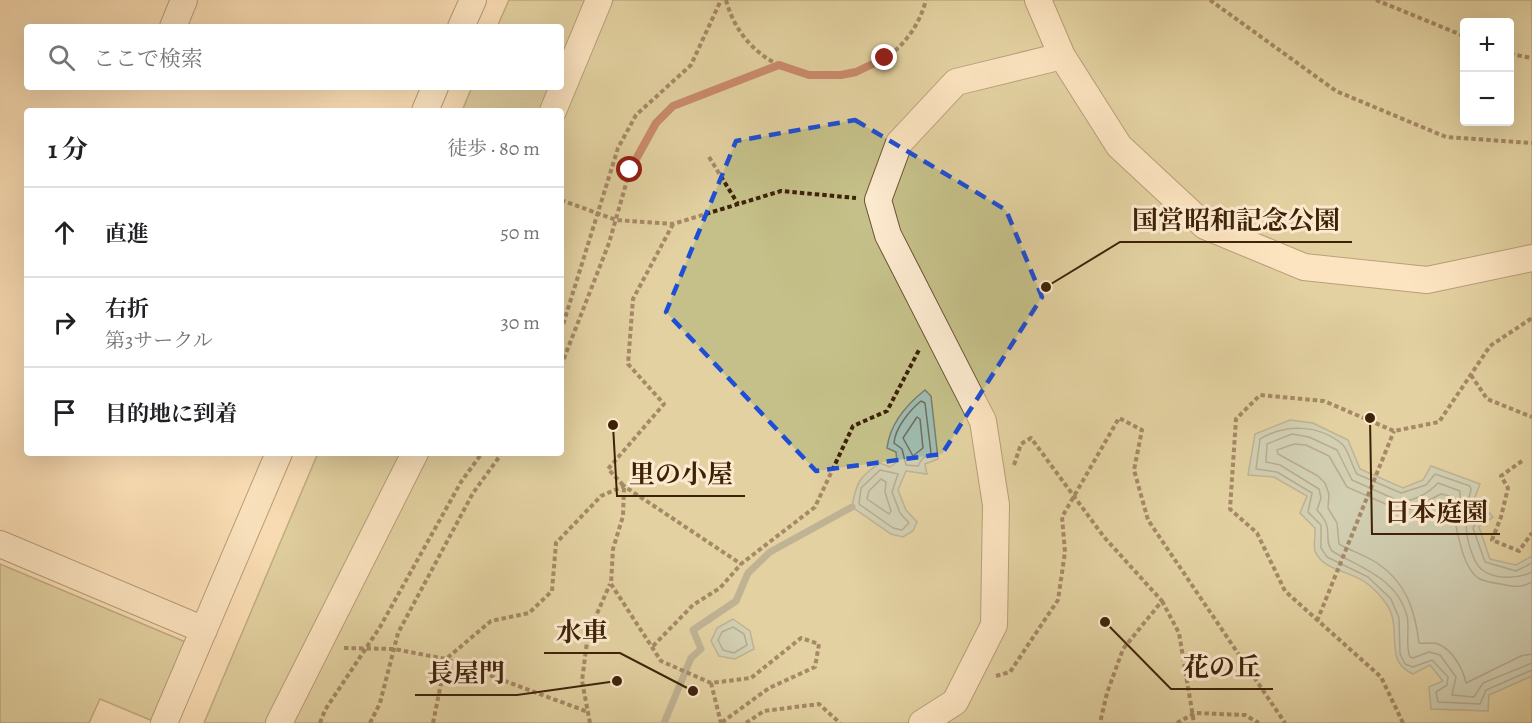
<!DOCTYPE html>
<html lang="ja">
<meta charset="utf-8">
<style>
body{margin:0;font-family:Alegreya,"Noto Serif JP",serif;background:#f6f6f6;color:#202124}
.controls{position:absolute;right:18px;top:18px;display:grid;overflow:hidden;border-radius:6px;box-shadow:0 6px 24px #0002}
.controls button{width:54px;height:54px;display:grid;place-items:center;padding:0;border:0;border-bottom:2px solid #e0e0e0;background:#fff;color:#202124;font:30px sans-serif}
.stop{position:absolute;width:18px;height:18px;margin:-14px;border:4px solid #8f2418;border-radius:50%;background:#fff}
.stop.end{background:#8f2418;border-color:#fff;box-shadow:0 2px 6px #0008}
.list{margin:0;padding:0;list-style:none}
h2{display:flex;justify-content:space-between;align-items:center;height:78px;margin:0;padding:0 24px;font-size:26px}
h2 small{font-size:20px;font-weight:400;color:#757577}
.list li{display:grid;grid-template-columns:39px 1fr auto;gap:18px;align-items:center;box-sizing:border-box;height:90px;padding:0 24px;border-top:2px solid #e0e0e0}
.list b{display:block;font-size:22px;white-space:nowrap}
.list p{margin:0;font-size:20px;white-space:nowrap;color:#757577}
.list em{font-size:20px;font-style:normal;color:#757577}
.icon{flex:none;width:33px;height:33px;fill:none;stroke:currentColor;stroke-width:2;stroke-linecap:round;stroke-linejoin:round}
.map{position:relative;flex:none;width:1532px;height:723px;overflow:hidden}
.search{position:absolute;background:#fff;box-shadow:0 6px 24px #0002;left:24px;top:24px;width:540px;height:66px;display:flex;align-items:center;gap:15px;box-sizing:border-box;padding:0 21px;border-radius:6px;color:#757577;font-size:22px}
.panel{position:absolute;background:#fff;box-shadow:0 6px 24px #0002;left:24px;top:108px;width:540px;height:348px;border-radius:6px}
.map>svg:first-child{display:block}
</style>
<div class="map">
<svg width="1532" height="723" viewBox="0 0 1532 723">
<rect width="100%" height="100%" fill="#fbdeb5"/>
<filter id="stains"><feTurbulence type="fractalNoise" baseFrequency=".00333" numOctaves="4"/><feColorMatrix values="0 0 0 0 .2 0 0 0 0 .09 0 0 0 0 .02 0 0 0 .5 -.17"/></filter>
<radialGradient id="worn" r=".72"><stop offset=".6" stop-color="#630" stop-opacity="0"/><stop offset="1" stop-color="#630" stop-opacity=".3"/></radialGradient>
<path fill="#c5c089" stroke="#827148" stroke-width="1.5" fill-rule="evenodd" d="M509 0H1532V723H204L318 453H561V111H462L472 87H561V27H497ZM1464 22H1510V122H1464Z
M0 564 188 643 155 722 100 699 89 723H0Z"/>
<path fill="#9fbcb1" stroke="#787e6d" stroke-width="1.5" d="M925 390 931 396 938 459 925 464 927 474 906 471 898 490 906 510 917 522 913 531 903 537 891 534 852 507C856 483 859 477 880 463L890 467 897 462 896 452 887 448C890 423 906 405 925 390Z
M1290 420 1313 423 1348 440 1360 469 1403 488 1423 480 1431 466 1480 484 1472 505 1485 508 1493 517 1479 527 1490 559 1516 565 1532 556V676L1489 695 1488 711 1431 709 1429 687 1443 681 1430 665 1413 674C1381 660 1405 627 1385 602 1380 595 1372 587 1365 582 1350 571 1322 570 1315 551 1313 545 1316 534 1315 528L1300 513 1307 496 1274 477 1248 475 1255 434Z
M733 619 750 631 754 649 735 659 719 656 711 641 717 628Z"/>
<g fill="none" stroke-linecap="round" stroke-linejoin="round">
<path stroke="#6e6f5c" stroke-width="1.5" d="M921 401 925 403 931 453 922 459 918 466 906 465 902 449 894 443C895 428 910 410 921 401Z
M917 417 920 419 923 448 913 456 903 438Z
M880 470 898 474 892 492 900 513 909 523 902 530 893 528 859 504 861 488Z
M881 479 886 482 885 492 891 511 889 514 867 499 869 491Z
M1532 563 1516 571 1485 562 1473 528 1481 515 1470 510 1467 505 1471 490 1470 486 1435 474 1426 485 1401 493 1357 474C1351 465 1349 450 1342 444 1318 424 1285 424 1260 439L1256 469 1277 472 1312 493 1308 512 1321 525V548L1327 557 1368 577 1391 599 1399 618 1400 654 1405 664 1413 667 1432 660 1448 677 1447 685 1436 692 1438 702 1480 704 1486 690 1532 670
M1532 572C1518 579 1494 580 1481 569 1471 559 1464 531 1467 518L1460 508V491L1438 483C1429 493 1413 502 1399 501L1352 480 1337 450 1309 437 1292 434 1267 444 1266 462 1280 465 1319 489 1321 498 1317 510C1336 531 1322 537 1332 551 1361 568 1397 578 1407 616 1410 628 1405 646 1410 657L1413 658 1429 652 1440 655 1456 677 1452 695 1474 697 1483 683 1532 663
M1532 582C1521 588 1513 587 1501 584 1493 583 1485 582 1478 578 1459 565 1456 516 1449 496L1441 494 1411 509H1397L1347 487 1329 456 1306 445 1294 444 1277 450 1278 454 1318 476 1325 483 1329 494 1328 508 1337 523 1339 544C1351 551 1365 555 1377 563 1406 582 1415 610 1419 643 1425 644 1432 642 1438 644 1453 650 1463 669 1466 683L1521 656 1532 654
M733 627 744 634 747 645 734 653 723 650 718 640 722 632Z"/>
<path stroke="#787e6d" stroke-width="7" d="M664 723 691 658 701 649 693 630 736 601 748 573 770 552 852 507"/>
<defs>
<path id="minor" d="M1038 0 1062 56 1119 146 1205 226 1304 267 1427 280 1532 258
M173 27 184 0
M461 27 473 0
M425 111 435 87
M553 111 599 0
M0 544 204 630
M164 723 279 453
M279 723 415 453
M922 723 955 702 994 625 996 505 983 421 888 235 878 200 899 143 956 82 1062 56"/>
</defs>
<use href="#minor" stroke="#6d5133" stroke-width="28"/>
<path stroke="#3e2208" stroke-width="4" stroke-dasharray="4.5 3" stroke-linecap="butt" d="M726 0C753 101 899 101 926 0
M1210 0 1336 91 1446 137 1532 143
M1376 0 1464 36
M1510 54 1532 58
M709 157 738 204
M561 200 616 220 673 224 781 191 856 198
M673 224 633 299 628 364 664 404 608 469 624 486 623 516 613 549 611 584 661 661 711 683 751 678 801 638 819 644 815 667 769 688 721 723
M561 331 618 148 636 115 691 65 721 0
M561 366 609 243 630 170 655 123 673 106 779 65
M1471 375 1487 399 1532 417
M1522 461 1501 476 1508 488 1501 517 1492 540 1519 551 1532 533
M1014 465 1021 444 1031 438 1104 537 1162 601 1123 649 1107 693 1100 723
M1162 601 1179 633 1194 723
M1317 621 1394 431
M653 646 693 605 720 588 741 564 815 507 853 426 887 411 919 350
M344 648 394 649 446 659 588 712
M996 676 1010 672 1058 600 1065 552 1062 517 1119 418 1142 430 1134 470 1148 520 1285 723
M711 683 721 723
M320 723 325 710 380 627 461 482 482 453
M370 723 380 703 398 633 473 493 502 453
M433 723 446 659 491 621 529 613 552 591 556 543 601 496 624 486 741 564
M590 723 582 681 588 634 610 584
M746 723 764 711 819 704 840 723
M1177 723 1195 713 1245 715 1259 723
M1403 723 1381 677 1285 591 1257 533 1230 509 1236 419 1260 395 1324 401 1394 431 1439 422 1490 346 1532 318"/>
<use href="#minor" stroke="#fceacf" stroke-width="26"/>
</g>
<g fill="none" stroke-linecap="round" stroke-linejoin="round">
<path stroke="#8f2418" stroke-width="8" d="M630 170 656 123 673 106 779 65 809 75H841L856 72 885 58"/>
</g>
<path d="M0 0H1532V723H0ZM855 120 1006 210 1042 297 942 454 816 471 666 312 736 141Z" fill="#fbdeb5" fill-opacity=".55" fill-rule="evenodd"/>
<path fill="none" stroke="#1d4ed8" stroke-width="4.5" stroke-dasharray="12 8" stroke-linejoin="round" d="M855 120 1006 210 1042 297 942 454 816 471 666 312 736 141Z"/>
<path fill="none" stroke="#3e2208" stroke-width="2" d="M1046 287L1120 242H1352M613 425L617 496H745M1370 418L1372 534H1500M693 691L620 653H544M1105 622L1171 689H1273M617 681L517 695H415"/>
<g fill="#3e2208" stroke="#fceacf" stroke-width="2">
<circle cx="1046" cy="287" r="6"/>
<circle cx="613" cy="425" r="6"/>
<circle cx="1370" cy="418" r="6"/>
<circle cx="693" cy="691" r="6"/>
<circle cx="1105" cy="622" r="6"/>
<circle cx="617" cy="681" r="6"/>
</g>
<g font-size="26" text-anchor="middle" font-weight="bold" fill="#3e2208" stroke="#fceacf" stroke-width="6" stroke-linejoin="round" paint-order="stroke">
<text x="1236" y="229">国営昭和記念公園</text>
<text x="681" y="483">里の小屋</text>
<text x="1436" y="521">日本庭園</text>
<text x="582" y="641">水車</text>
<text x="1222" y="676">花の丘</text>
<text x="466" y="682">長屋門</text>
</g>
<rect width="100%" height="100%" filter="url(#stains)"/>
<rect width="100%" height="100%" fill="url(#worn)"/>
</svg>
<div class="controls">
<button>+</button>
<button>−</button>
</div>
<div class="stop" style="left:630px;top:170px"></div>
<div class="stop end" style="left:885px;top:58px"></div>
<div class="search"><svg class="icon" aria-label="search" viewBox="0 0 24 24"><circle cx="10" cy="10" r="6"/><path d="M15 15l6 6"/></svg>ここで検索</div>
<section class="panel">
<h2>1 分<small>徒歩 · 80 m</small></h2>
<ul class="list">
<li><svg class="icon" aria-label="ahead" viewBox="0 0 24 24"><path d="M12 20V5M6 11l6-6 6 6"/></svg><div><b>直進</b></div><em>50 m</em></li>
<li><svg class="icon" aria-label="right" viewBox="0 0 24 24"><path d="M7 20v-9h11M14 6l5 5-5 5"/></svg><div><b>右折</b><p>第3サークル</p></div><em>30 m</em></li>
<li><svg class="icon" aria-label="arrive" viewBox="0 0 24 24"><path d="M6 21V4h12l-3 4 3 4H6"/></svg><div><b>目的地に到着</b></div></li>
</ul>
</section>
</div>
